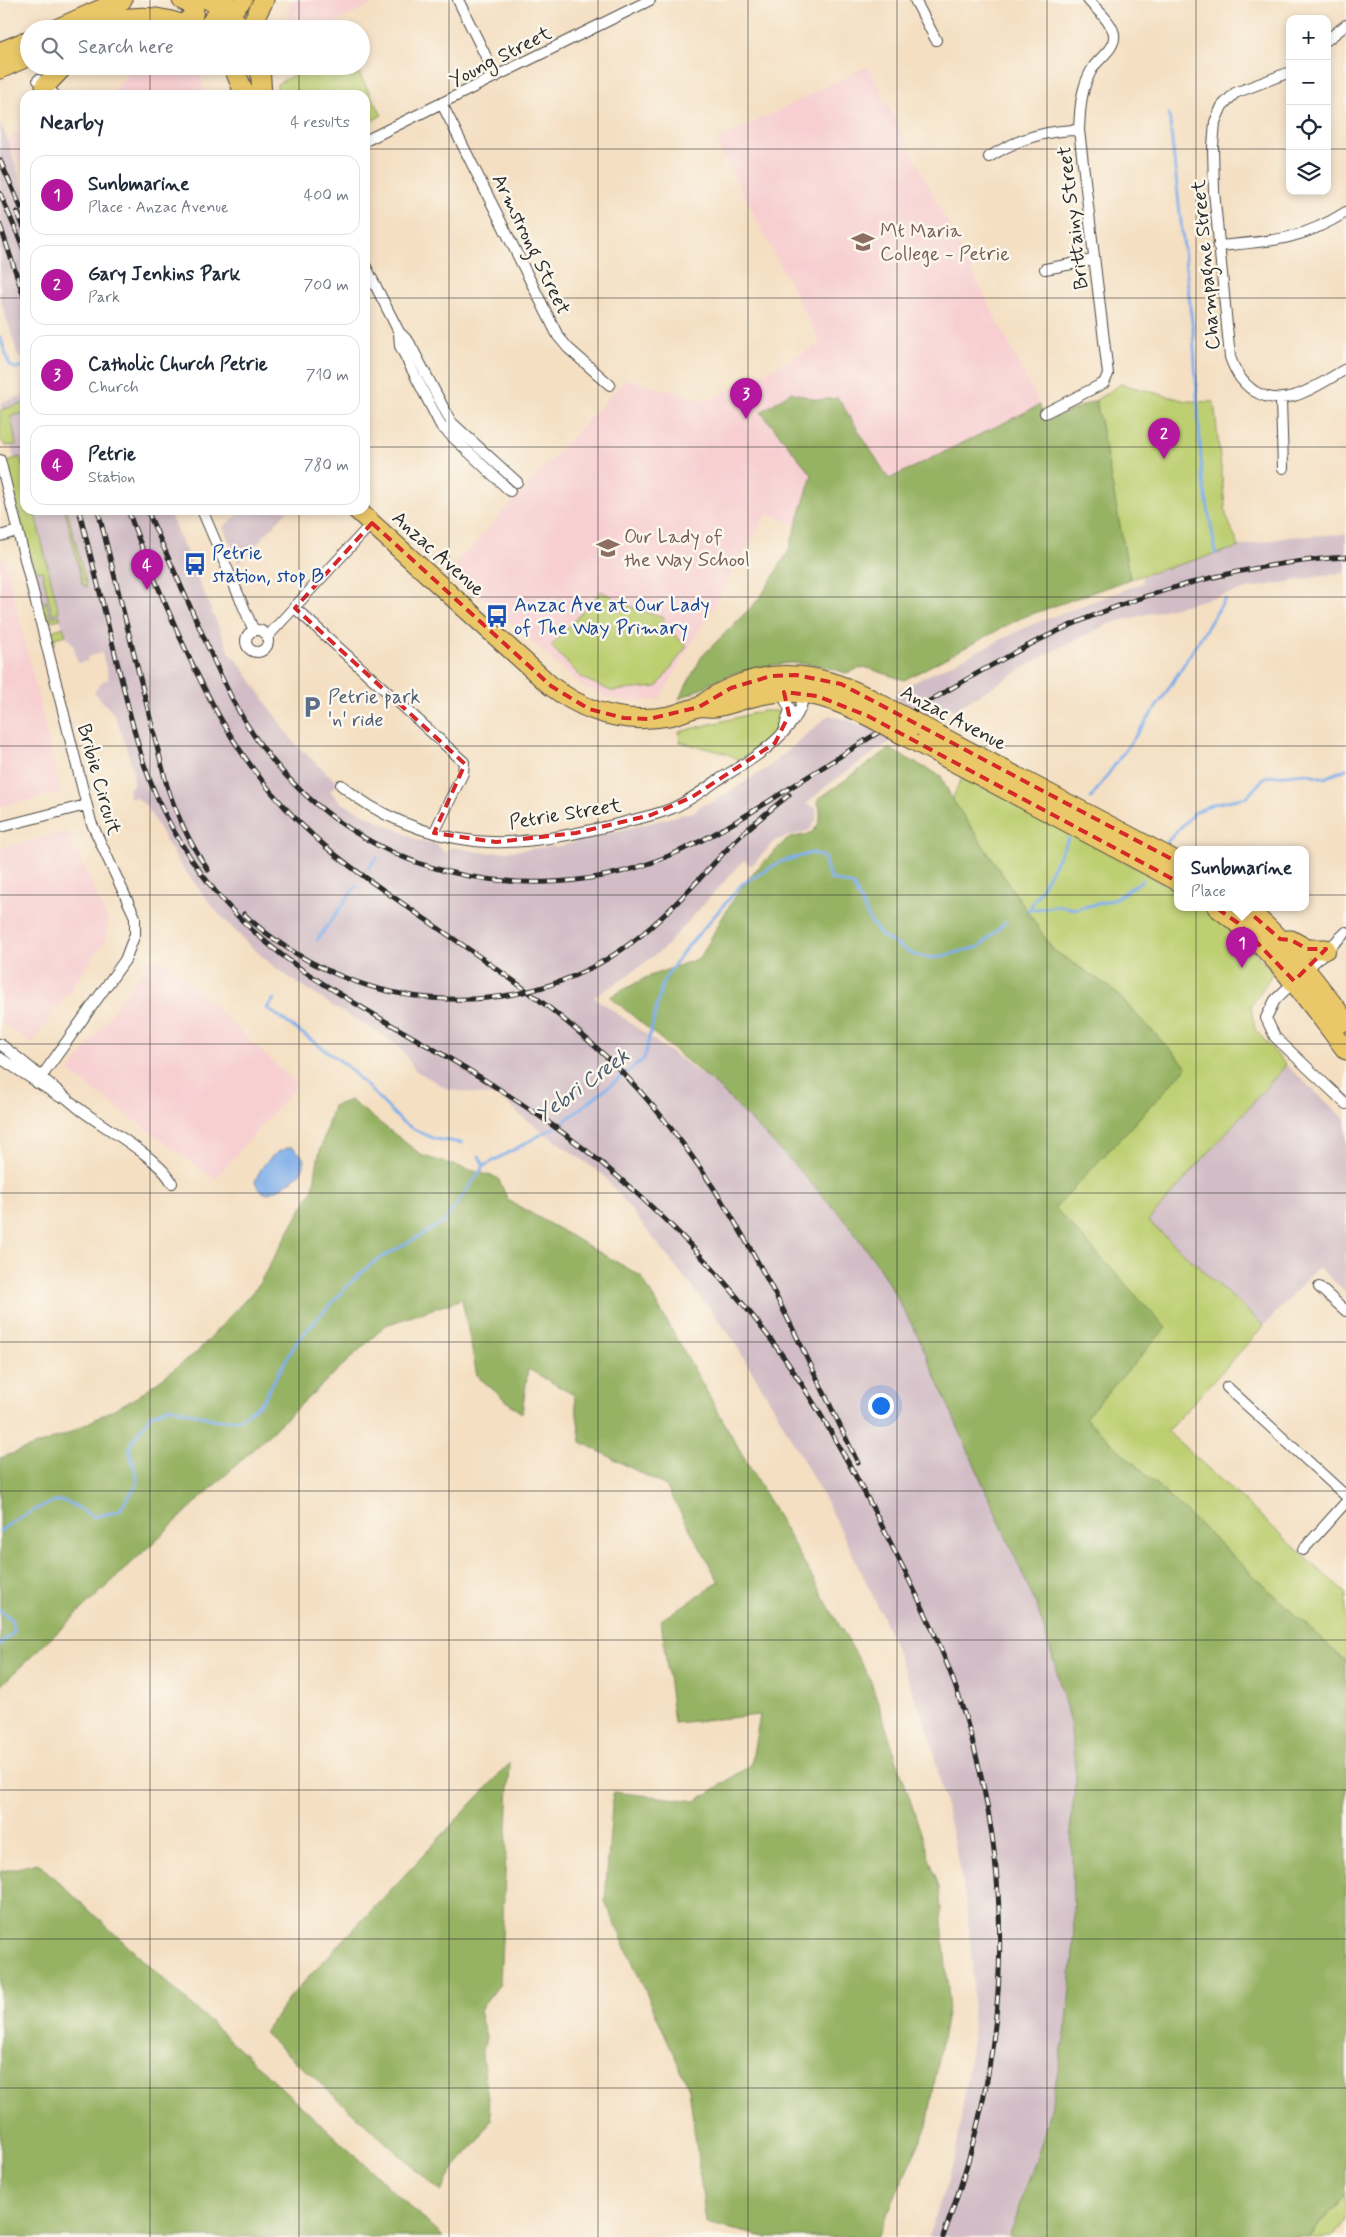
<!DOCTYPE html>
<meta charset="utf-8">
<style>
body{margin:0;font-family:Mynerve,sans-serif;background:#f6f6f7;color:#1f2937}
.controls{position:absolute;right:15px;top:15px;display:grid;overflow:hidden;border-radius:10px;box-shadow:0 2px 8px #0003}
.controls button{width:45px;height:45px;display:grid;place-items:center;padding:0;border:0;border-bottom:1px solid #e0e1e3;background:#fff;color:#1f2937;font:25px sans-serif}
.you{position:absolute;left:880px;top:1405px;width:18px;height:18px;margin:-12px;border:4px solid #fff;border-radius:50%;background:#1a73e8;box-shadow:0 0 0 8px #1a73e833}
.badge{display:grid;place-items:center;width:32px;height:32px;border-radius:50%;background:#b5179e;color:#fff;font-size:16px;font-weight:700}
.pin{position:absolute;translate:-50% -41px;filter:drop-shadow(0 1px 2px #0008)}
.pin::after{content:'';position:absolute;top:26px;width:18px;height:15px;background:inherit;clip-path:polygon(0 0,100% 0,50% 100%)}
.popup{position:absolute;left:1174px;top:846px;width:135px;height:65px;box-sizing:border-box;display:grid;place-content:center;border-radius:10px;background:#fff;filter:drop-shadow(0 1px 4px #0005);font-size:16px;white-space:nowrap;color:#747a83}
.popup b{font-size:19px;color:#1f2937}
.popup::after{content:'';position:absolute;left:50%;top:100%;margin-left:-10px;border:10px solid transparent;border-top-color:#fff}
.list{margin:0;padding:0;list-style:none}
h2{display:flex;justify-content:space-between;align-items:center;height:65px;margin:0;padding:0 20px;font-size:21px}
h2 small{font-size:16px;font-weight:400;color:#747a83}
.list li{display:grid;grid-template-columns:32px 1fr auto;gap:15px;align-items:center;box-sizing:border-box;height:80px;margin:0 10px 10px;padding:0 10px;border:1px solid #e0e1e3;border-radius:15px}
.list b{display:block;font-size:19px;white-space:nowrap}
.list p{margin:0;font-size:16px;white-space:nowrap;color:#747a83}
.list em{font-size:16px;font-style:normal;color:#747a83}
.icon{flex:none;width:28px;height:28px;fill:none;stroke:currentColor;stroke-width:2;stroke-linecap:round;stroke-linejoin:round}
.map{position:relative;flex:none;width:1346px;height:2237px;overflow:hidden}
.search{position:absolute;background:#fff;box-shadow:0 2px 8px #0003;left:20px;top:20px;width:350px;height:55px;display:flex;align-items:center;gap:12px;box-sizing:border-box;padding:0 18px;border-radius:28px;color:#747a83;font-size:19px}
.panel{position:absolute;background:#fff;box-shadow:0 2px 8px #0003;left:20px;top:90px;width:350px;height:425px;border-radius:15px}
.map>svg:first-child{display:block}
</style>
<div class="map">
<svg width="1346" height="2237" viewBox="0 0 1346 2237">
<rect width="100%" height="100%" fill="#fbf7ec"/>
<filter id="ink" filterUnits="userSpaceOnUse"><feTurbulence type="fractalNoise" baseFrequency=".02" numOctaves="2"/><feDisplacementMap in="SourceGraphic" scale="10" xChannelSelector="R" yChannelSelector="G"/><feConvolveMatrix kernelMatrix="1 2 1 2 8 2 1 2 1" color-interpolation-filters="sRGB"/></filter>
<filter id="wash" filterUnits="userSpaceOnUse"><feTurbulence type="fractalNoise" baseFrequency=".0096" numOctaves="4" result="noise"/><feDisplacementMap in="SourceGraphic" scale="20" xChannelSelector="R" yChannelSelector="G"/><feGaussianBlur stdDeviation="1.12" result="paint"/><feColorMatrix in="noise" values="0 0 0 0 0 0 0 0 0 0 0 0 0 0 0 0 0 1.4 0 .05"/><feComposite in="paint" operator="in"/></filter>
<g filter="url(#wash)">
<rect width="100%" height="100%" fill="#f4dfc2"/>
<path fill="#f7cfd1" d="M291 0H380L323 29H285Z
M135 66H200L203 89 210 95H109Z
M868 66 1040 405 796 525 767 513 659 700 625 701 609 698 580 685 489 603 468 590 448 572 626 379 707 401 821 344 716 141Z
M25 124V173L8 141Z
M0 556 7 566 60 790 56 794 0 807Z
M67 831 108 920 105 940 32 1044 0 1021V849Z
M152 957 169 964 297 1085 215 1179 69 1072Z"/>
<path fill="#d2bdc6" d="M0 123 8 141 25 195V361L18 356 0 297Z
M25 395V503L0 403Z
M27 510H168L232 658 235 657 295 744 338 783 330 791 342 803 417 840 436 844 446 853 451 847 487 853 560 846 696 811 700 806 715 801 769 767 829 715 863 725 900 702 894 697 900 689 1033 624 1143 583 1142 577 1201 554 1287 537 1346 534V572L1252 588 1111 623 1047 654 954 710 943 705 830 783 806 804 816 808V820L810 830 776 840 751 866 744 860 663 949 620 981 594 997 716 1085 786 1156 845 1220 860 1240 879 1267 916 1332 1037 1607 1055 1665 1070 1723 1076 1777 1071 1823 1074 1940 1067 2023 1053 2097 1041 2145 1008 2237H928L955 2160 972 2041 973 1979 969 1929 963 1885 930 1736 911 1687 882 1615 836 1520 775 1409 728 1332 603 1175 516 1112V1110L498 1097 447 1089 415 1070 404 1053 389 1039 334 1007 277 969 249 945 216 911 179 863 146 806 137 798H130L128 790 133 785V771L123 737 114 714 94 692 103 681 109 679 102 653 87 657 88 661 78 663 73 645 66 635 60 620 50 621 45 616 31 560 38 558Z
M244 510H288L239 563 223 527Z
M1286 1065 1346 1120V1292L1318 1267 1264 1326 1148 1221Z"/>
<path fill="#becf72" stroke="#747d4e" d="M311 66H355L382 115 365 125V95H277V84Z
M1121 384 1186 401 1214 402 1226 515 1239 547 1130 579 1096 400Z
M25 403V413L11 416 16 445 6 446 0 439V410Z
M20 457 25 474V510H34L59 612 52 614 42 571H38L32 564 7 466 11 460Z
M65 510H67L87 587 83 585Z
M601 591 636 609 664 617 663 625 687 646 657 687 611 691 582 678 551 646Z
M46 600 50 617 60 615V619L50 621C43 617 41 607 46 600Z
M63 627 66 635 54 638 55 644 52 645 49 632Z
M763 711H779L780 726 753 753 740 760 725 753 680 742 679 732Z
M964 774 1178 891V907H1204L1245 942 1273 973 1251 1006 1255 1029 1286 1065 1148 1221 1264 1326 1167 1431 1346 1594V1662L1085 1418 1165 1328 1054 1208 1187 1067 1111 988 1053 950 952 799Z
M1346 2194V2221L1333 2237H1308Z"/>
<path fill="#96b264" stroke="#606e48" d="M791 392 817 400 838 398 889 479 1040 405 1044 422 1096 400 1130 579 1021 618 904 680 864 667 846 673 819 665 791 663 765 666 729 675 679 699 702 656 760 598 788 552 812 475 761 412Z
M889 749 941 776 952 799 1053 950 1111 988 1187 1067 1055 1208 1166 1328 1085 1418 1346 1662V2194L1308 2237H1008L1041 2145 1053 2097 1067 2023 1074 1940 1071 1823 1076 1777 1070 1723 1055 1665 1037 1607 916 1332 879 1267 845 1220 786 1156 716 1085 610 997 647 977 700 958C720 922 739 883 770 856 776 851 783 842 790 838 799 835 808 837 815 829 822 821 821 809 817 800Z
M350 1100 423 1156 498 1178 508 1200 641 1276 870 1679 939 1887 949 2001 927 2126 877 2237H765L706 2223 689 2088 605 1901 613 1792 696 1801 751 1765 760 1715 674 1723 661 1620 719 1582 666 1486 581 1442 574 1395 528 1369 522 1414 477 1376 462 1299 386 1325 0 1686V1458L65 1435 137 1397 197 1352 257 1287 313 1189 318 1158 333 1106Z
M510 1763 500 1984 479 2011 486 2037 482 2056 491 2119 479 2140 456 2166 441 2192 264 2033 289 1998Z
M38 1863 443 2237H0V1872Z"/>
<path fill="#80afea" stroke="#566d8a" d="M292 1147C313 1161 304 1171 288 1183 282 1187 274 1193 266 1193 260 1193 258 1186 255 1182 261 1165 274 1150 292 1147Z"/>
<g fill="none" stroke-linecap="round" stroke-linejoin="round">
<path stroke="#80afea" stroke-width="3" d="M1169 114 1193 331 1202 474 1216 554
M0 337 10 366 16 368 25 366
M1091 798 1162 699 1225 599
M1167 842 1194 813 1213 804 1247 797 1265 777 1306 773 1324 778 1346 769
M369 868 377 857
M1028 910 1059 906 1076 909 1113 900 1143 880
M1029 910 1069 838
M317 940 357 885
M274 999 267 1008 346 1065 402 1122 419 1132 435 1139 462 1143
M479 1156 484 1166
M0 1531C11 1522 48 1500 62 1501 72 1502 84 1512 93 1517L119 1511 138 1482 129 1450 133 1440 151 1415 170 1407 216 1420 240 1419 262 1402 297 1341 352 1281 374 1262 444 1222 484 1166 562 1123 644 1059 663 981 684 951 742 884 780 862 812 853 824 857 830 879 853 885 870 921 882 936 914 955 934 958 979 947 1006 922
M0 1610 11 1619 14 1632 0 1645"/>
</g>
</g>
<g filter="url(#ink)">
<g fill="none" stroke-linecap="round" stroke-linejoin="round">
<defs>
<path id="street" d="M458 0 496 77
M915 0 936 40
M1327 40 1346 25
M1290 72 1235 93 1222 106 1215 122 1213 146 1214 191 1230 357C1235 371 1241 382 1254 391 1286 411 1317 385 1346 369
M38 80 55 95
M442 104 558 336 568 348 610 385
M365 141 650 0
M989 157C1017 139 1045 130 1079 130
M1218 246C1271 241 1300 241 1346 212
M365 265 399 332 409 342 451 422 517 482
M1045 269 1093 260
M399 332 400 346 441 426 510 491
M1281 400 1283 468
M1045 413 1104 383 1108 374 1079 130C1080 107 1081 86 1094 66 1101 57 1116 47 1114 34 1112 22 1096 9 1088 0
M0 460 91 822 135 917V934L125 960 37 1083
M202 510 254 631
M0 536 17 531
M295 608 464 762 463 773 434 833
M246 641a11 11 0 1 1 22 0a11 11 0 1 1-22 0Z
M267 637 372 523
M778 693 784 698 790 709 785 726
M341 785C377 816 428 836 475 841 524 846 575 834 622 823 639 818 657 815 673 808 689 801 704 790 718 780 741 766 764 753 782 734 792 723 807 706 801 691
M0 827 86 805
M1346 932 1275 1000 1266 1018 1275 1037 1346 1104
M0 1044C27 1064 52 1086 77 1107 101 1126 160 1158 172 1183
M0 1058 60 1097
M1319 1287 1346 1311
M1227 1387 1346 1496
M1303 1550 1346 1502"/>
<path id="primary" d="M204 29 227 0
M218 29 244 0"/>
<path id="highway" d="M182 0 191 4 194 10 193 15 184 25
M209 0 221 7 244 29
M56 29 122 0
M88 29C124 14 158 12 193 29
M249 29 264 0
M0 52 29 40
M233 66 245 95
M260 66 262 95
M0 69 29 56
M45 86 64 66
M357 510 551 686C586 713 626 724 669 716 679 714 689 709 699 707 705 706 711 708 717 707 741 701 763 692 788 692 817 693 842 703 868 716
M700 707C713 695 727 689 743 683 792 666 837 680 880 704
M923 727 1178 862
M907 737 1178 881
M1217 907C1270 945 1307 999 1346 1050
M1244 907C1285 939 1315 981 1346 1022
M1283 940H1291L1307 949H1326"/>
</defs>
<use href="#street" stroke="#494642" stroke-width="12"/>
<use href="#primary" stroke="#494642" stroke-width="18"/>
<use href="#highway" stroke="#494642" stroke-width="21"/>
<use href="#street" stroke="#fff" stroke-width="10"/>
<use href="#primary" stroke="#eac769" stroke-width="16"/>
<use href="#highway" stroke="#eac769" stroke-width="19"/>
<defs>
<path id="rail" d="M0 160 25 217
M0 193 25 252
M17 212 25 230
M0 225 25 300
M79 510C92 561 105 612 117 662 126 696 133 731 144 764 159 809 185 854 215 891 272 960 341 995 416 1039 474 1072 530 1107 583 1148 659 1208 729 1280 785 1359 821 1411 851 1466 880 1522 908 1578 938 1634 958 1694 1020 1878 1011 2056 943 2237
M98 510 167 786C177 816 190 844 208 870
M128 510C141 547 156 583 172 619 211 709 249 781 325 846 351 869 381 888 409 908 484 960 560 1009 624 1074 731 1185 791 1326 858 1463
M147 510C165 551 183 591 201 631 219 672 236 713 263 748 302 801 359 842 421 864 500 890 589 889 666 857 720 835 770 800 820 769 890 725 961 680 1035 642 1131 594 1239 564 1346 557
M244 914C349 1013 514 1030 631 943 670 914 701 876 734 842 751 825 770 810 789 795"/>
</defs>
<use href="#rail" stroke="#2b2b2b" stroke-width="5"/>
<use href="#rail" stroke="#fbf7ec" stroke-width="3" stroke-dasharray="9" stroke-linecap="butt"/>
<defs>
<path id="highway-bridge" d="M880 704 923 727
M868 716 907 737"/>
</defs>
<use href="#highway-bridge" stroke="#494642" stroke-width="21" stroke-linecap="butt"/>
<use href="#highway-bridge" stroke="#eac769" stroke-width="19"/>
</g>
</g>
<path fill="none" stroke="#d62828" stroke-width="4" stroke-dasharray="10 6" stroke-linejoin="round" d="M372 523 551 686 589 709 624 718 649 719 699 707 731 688 771 676 796 675 841 684 1181 864 1232 897 1280 939 1291 940 1307 949H1326L1294 981 1238 923 1184 885 868 716 817 696 784 692 789 715 775 743 692 797 651 815 576 833 496 842 434 833 465 764 295 608Z"/>
<path fill="none" stroke="#2b2b2b" stroke-width="1" stroke-opacity="0.55" d="M150 0V29M299 0V29M449 0V2237M598 0V2237M748 0V2237M897 0V2237M1047 0V2237M1196 0V2237M150 66V95M299 66V95M0 149H25M365 149H1290M1327 149H1346M0 298H25M365 298H1346M0 447H25M365 447H1346M150 510V2237M299 510V2237M0 597H1346M0 746H1346M0 895H1346M0 1044H1346M0 1193H1346M0 1342H1346M0 1491H1346M0 1640H1346M0 1790H1346M0 1939H1346M0 2088H1346"/>
<defs>
<symbol id="school-bare" viewBox="-9 -9 18 18"><path d="M0-5L7-2L0 1L-7-2ZM-4 1L0 2.5L4 1V4Q0 6-4 4Z" fill="#8d6e63" stroke="#fbf7ec" stroke-width="2.5" paint-order="stroke"/></symbol>
<symbol id="bus-bare" viewBox="-9 -9 18 18"><path d="M-5-6H5V4H4V6H2V4H-2V6H-4V4H-5ZM-3.5-4V0h7V-4ZM-3.5 1.2v1.5H-2V1.2ZM2 1.2v1.5H3.5V1.2Z" fill="#1a4fb4" stroke="#fbf7ec" stroke-width="2.5" paint-order="stroke"/></symbol>
<symbol id="parking-bare" viewBox="-9 -9 18 18"><path d="M-3.5-5.5H1a3.5 3.5 0 0 1 0 7H-1V5.5H-3.5ZM-1-3.4V-.6H.8a1.4 1.4 0 0 0 0-2.8Z" fill="#5c6f8a" stroke="#fbf7ec" stroke-width="2.5" paint-order="stroke"/></symbol>
</defs>
<g fill-rule="evenodd">
<use href="#school-bare" x="847" y="226" width="32" height="32"/>
<use href="#school-bare" x="592" y="532" width="32" height="32"/>
<use href="#bus-bare" x="179" y="548" width="32" height="32"/>
<use href="#bus-bare" x="481" y="600" width="32" height="32"/>
<use href="#parking-bare" x="296" y="691" width="32" height="32"/>
</g>
<g text-anchor="middle" stroke-width="5" stroke-linejoin="round" paint-order="stroke">
<g font-size="20" fill="#2b2b2b" stroke="#fbf7ec">
<text transform="translate(500 56) rotate(-27)" y="7">Young Street</text>
<text transform="translate(1072 218) rotate(-97)" y="7">Brittainy Street</text>
<text transform="translate(532 244) rotate(64)" y="7">Armstrong Street</text>
<text transform="translate(1205 265) rotate(-95)" y="7">Champagne Street</text>
<text transform="translate(439 553) rotate(42)" y="7">Anzac Avenue</text>
<text transform="translate(954 717) rotate(28)" y="7">Anzac Avenue</text>
<text transform="translate(100 779) rotate(74)" y="7">Bribie Circuit</text>
<text transform="translate(565 813) rotate(-9)" y="7">Petrie Street</text>
</g>
<g font-size="20" fill="#785e54" stroke="#fbf7ec" text-anchor="start">
<text x="880" y="237">Mt Maria<tspan x="880" dy="23">College - Petrie</tspan></text>
<text x="624" y="543">Our Lady of<tspan x="624" dy="23">the Way School</tspan></text>
</g>
<g font-size="20" fill="#164399" stroke="#fbf7ec" text-anchor="start">
<text x="212" y="559">Petrie<tspan x="212" dy="23">station, stop B</tspan></text>
<text x="514" y="611">Anzac Ave at Our Lady<tspan x="514" dy="23">of The Way Primary</tspan></text>
</g>
<g font-size="20" fill="#4e5e75" stroke="#fbf7ec" text-anchor="start">
<text x="328" y="703">Petrie park<tspan x="328" dy="23">'n' ride</tspan></text>
</g>
<g font-size="21" font-style="italic" fill="#49596e" stroke="#fbf7ec">
<text transform="translate(582 1085) rotate(-36)" y="7">Yebri Creek</text>
</g>
</g>
</svg>
<div class="controls">
<button>+</button>
<button>−</button>
<button><svg class="icon" aria-label="locate" viewBox="0 0 24 24"><circle cx="12" cy="12" r="6"/><path d="M12 2v4M12 18v4M2 12h4M18 12h4"/></svg></button>
<button><svg class="icon" aria-label="layers" viewBox="0 0 24 24"><path d="M12 4l9 5-9 5-9-5zM3 14l9 5 9-5"/></svg></button>
</div>
<div class="you"></div>
<div class="pin badge" style="left:1242px;top:968px">1</div>
<div class="popup"><b>Sunbmarine</b>Place</div>
<div class="pin badge" style="left:1164px;top:459px">2</div>
<div class="pin badge" style="left:746px;top:419px">3</div>
<div class="pin badge" style="left:147px;top:590px">4</div>
<div class="search"><svg class="icon" aria-label="search" viewBox="0 0 24 24"><circle cx="10" cy="10" r="6"/><path d="M15 15l6 6"/></svg>Search here</div>
<section class="panel">
<h2>Nearby<small>4 results</small></h2>
<ul class="list">
<li><span class="badge">1</span><div><b>Sunbmarine</b><p>Place · Anzac Avenue</p></div><em>400 m</em></li>
<li><span class="badge">2</span><div><b>Gary Jenkins Park</b><p>Park</p></div><em>700 m</em></li>
<li><span class="badge">3</span><div><b>Catholic Church Petrie</b><p>Church</p></div><em>710 m</em></li>
<li><span class="badge">4</span><div><b>Petrie</b><p>Station</p></div><em>780 m</em></li>
</ul>
</section>
</div>
